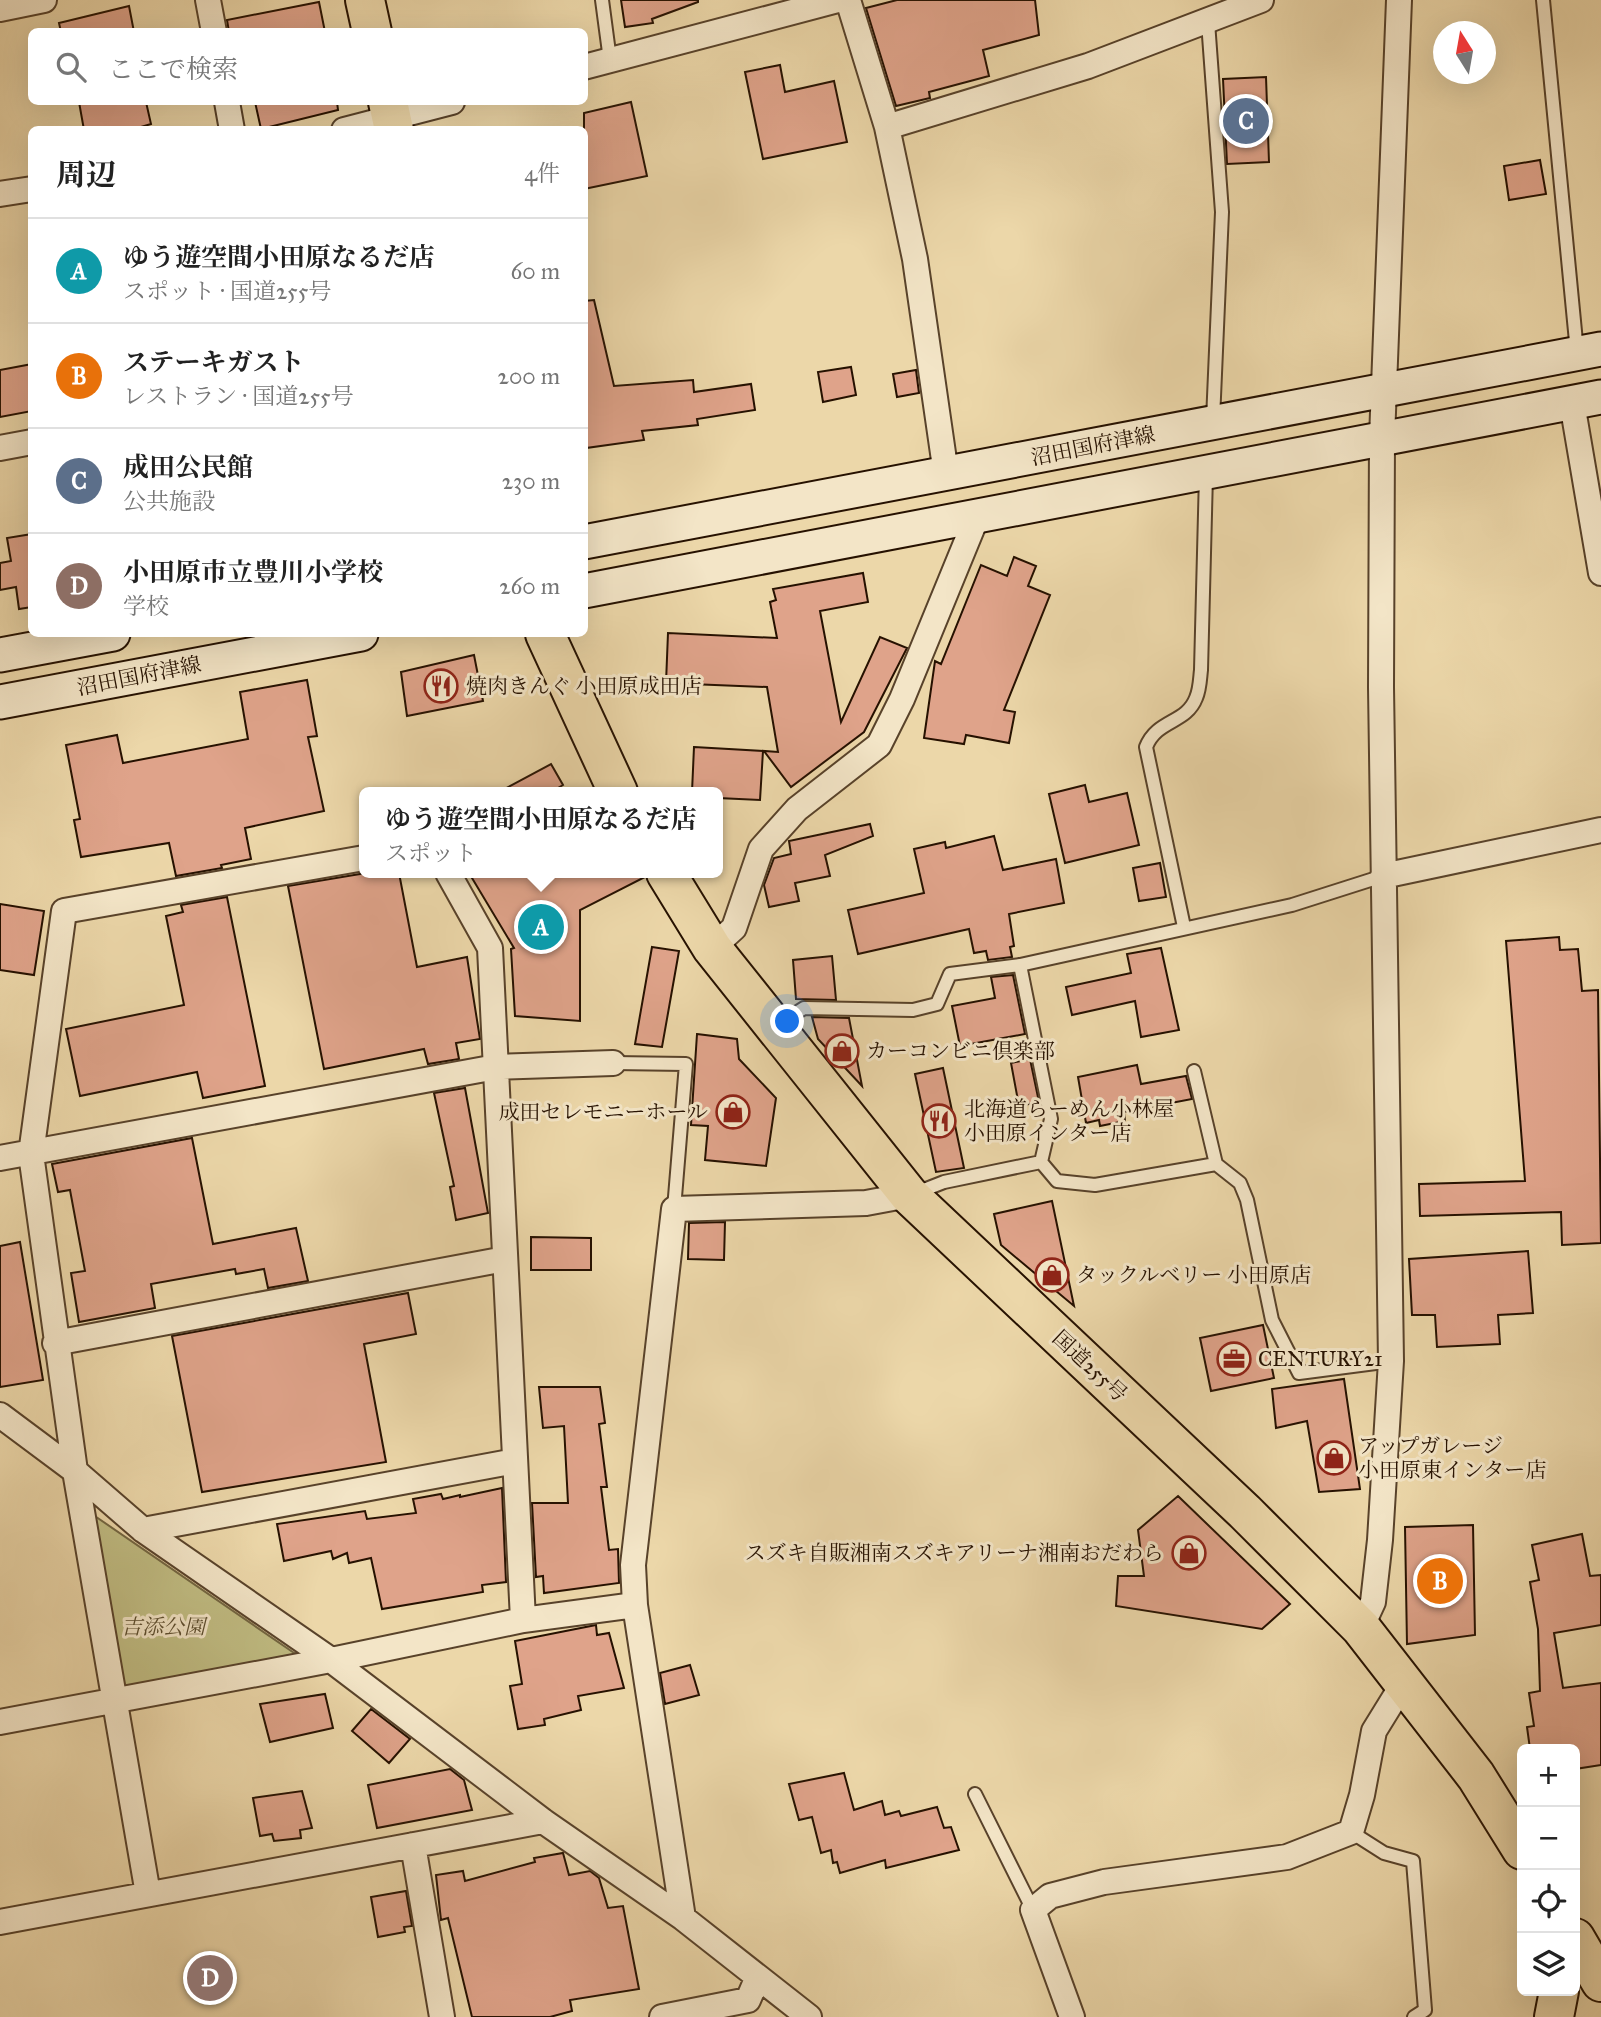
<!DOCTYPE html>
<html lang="ja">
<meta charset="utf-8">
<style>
body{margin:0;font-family:"IM FELL Great Primer","Noto Serif JP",serif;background:#f2f2f2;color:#222}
.controls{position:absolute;right:21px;bottom:21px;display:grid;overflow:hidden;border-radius:10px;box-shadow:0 7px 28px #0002}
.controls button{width:63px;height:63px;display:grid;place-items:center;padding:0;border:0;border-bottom:2px solid #e0e0e0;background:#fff;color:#222;font:35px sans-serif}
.compass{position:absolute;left:1433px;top:21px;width:63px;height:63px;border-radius:50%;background:#fff;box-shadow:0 7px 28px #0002;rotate:349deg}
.you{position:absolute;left:788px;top:1022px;width:24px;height:24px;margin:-18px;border:5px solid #fff;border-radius:50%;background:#1a73e8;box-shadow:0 0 0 10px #1a73e833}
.badge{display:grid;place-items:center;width:46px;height:46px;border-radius:50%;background:#8f2418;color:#fff;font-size:23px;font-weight:700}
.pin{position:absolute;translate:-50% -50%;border:4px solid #fff;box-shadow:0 2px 7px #0006}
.popup{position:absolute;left:359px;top:787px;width:364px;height:91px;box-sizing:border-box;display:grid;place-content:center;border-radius:10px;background:#fff;filter:drop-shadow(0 2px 5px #0005);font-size:23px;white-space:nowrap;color:#767676}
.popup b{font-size:26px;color:#222}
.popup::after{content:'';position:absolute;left:50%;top:100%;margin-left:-14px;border:14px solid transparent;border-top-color:#fff}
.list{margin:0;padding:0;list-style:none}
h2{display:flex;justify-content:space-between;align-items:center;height:91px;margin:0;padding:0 28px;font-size:30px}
h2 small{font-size:23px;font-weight:400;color:#767676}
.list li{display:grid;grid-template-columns:46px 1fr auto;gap:21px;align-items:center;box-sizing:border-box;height:105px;padding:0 28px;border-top:2px solid #e0e0e0}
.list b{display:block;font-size:26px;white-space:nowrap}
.list p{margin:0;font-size:23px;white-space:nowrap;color:#767676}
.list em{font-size:23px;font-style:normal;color:#767676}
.icon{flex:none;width:38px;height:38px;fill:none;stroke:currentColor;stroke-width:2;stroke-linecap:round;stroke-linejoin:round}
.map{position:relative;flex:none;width:1601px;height:2017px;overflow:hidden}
.search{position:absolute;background:#fff;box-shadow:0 7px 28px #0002;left:28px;top:28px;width:560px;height:77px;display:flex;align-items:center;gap:18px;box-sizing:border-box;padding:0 24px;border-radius:10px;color:#767676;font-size:26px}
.panel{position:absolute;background:#fff;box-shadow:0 7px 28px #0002;left:28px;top:126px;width:560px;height:511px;border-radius:10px}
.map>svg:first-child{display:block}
</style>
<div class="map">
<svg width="1601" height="2017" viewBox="0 0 1601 2017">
<rect width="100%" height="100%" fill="#ecd7a9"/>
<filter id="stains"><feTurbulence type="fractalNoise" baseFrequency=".00286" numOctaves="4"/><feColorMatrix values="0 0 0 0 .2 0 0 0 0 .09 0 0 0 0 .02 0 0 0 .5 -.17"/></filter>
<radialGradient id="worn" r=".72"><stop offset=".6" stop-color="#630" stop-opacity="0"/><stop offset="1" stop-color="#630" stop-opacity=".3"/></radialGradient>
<path fill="#c0bc82" stroke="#736641" stroke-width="2" d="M89 1512 297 1655 121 1688Z"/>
<path fill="#dfa38a" stroke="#261100" stroke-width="2" d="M621 0H698V2L652 19 653 23 625 27Z
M897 0H1035L1039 35 983 50 989 76 929 92 930 98 896 106 866 8Z
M319 2 325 32H229L227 20Z
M129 6 134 32H61L59 23Z
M780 65 785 92 834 81 847 142 763 159 745 72Z
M1266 77 1269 162 1227 164 1223 79Z
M79 102H146L151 124 131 130H84Z
M255 102H337L338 110 261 129Z
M631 102 647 176 584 189V113Z
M1540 160 1546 194 1509 200 1504 166Z
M594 300 614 386 693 380 694 392 751 384 755 410 697 419 698 425 642 431 644 440 586 448 584 301Z
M32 364V411L0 417V370Z
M851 367 856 395 823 402 818 372Z
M916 370 919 393 897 397 893 374Z
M32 534V607L19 609 16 587 0 590V563L11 561 7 538Z
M1014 557 1036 566 1028 586 1050 595 1004 710 1015 712 1009 743 966 735 964 744 924 738 935 661 941 664 981 565 1007 576Z
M863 573 868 602 820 611 841 722 880 637 907 648 864 732 791 787 764 751 778 752 767 687 666 683 668 633 777 638 770 602 776 600 773 589Z
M474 655 483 701 407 716 401 672Z
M307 680 317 736 308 737 324 811 245 828 251 859 221 865 222 868 176 876 169 843 81 857 74 820 80 819 66 745 117 735 123 763 248 739 240 692Z
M694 747 763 751 760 800 718 798V792H692Z
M551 764 563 785 551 792H499Z
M1085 785 1089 802 1127 793 1139 845 1065 863 1049 794Z
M870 824 873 836 825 855 830 876 795 883 799 901 769 907 764 885 774 858 791 854 789 841Z
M994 836 1003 870 1056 859 1064 903 1009 914 1014 946 1010 947 1012 957 988 960 986 951 974 953 969 929 858 954 848 910 924 893 914 849 945 842 946 848Z
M1160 863 1166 897 1139 901 1133 868Z
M366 873H399L417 967 467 957 480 1039 456 1043 459 1059 428 1064 424 1049 324 1069 288 886Z
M469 873H644L645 877 580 910V1021L515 1016 511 949 514 948Z
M227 897 265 1086 203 1098 197 1072 80 1096 66 1029 184 1005 166 916 183 912 181 905Z
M0 904 44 911 34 975 0 970Z
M1559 937 1560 950 1578 949 1582 991 1598 990 1601 1243 1562 1245 1561 1212 1420 1216 1419 1184 1525 1181 1506 941Z
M652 947 679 951 662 1047 635 1044Z
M1161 948 1179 1030 1141 1037 1135 1001 1072 1015 1066 987 1131 973 1127 954Z
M832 956 836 1000 796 999 793 960Z
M1013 975 1025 1034 960 1046 952 1006 995 998 991 977Z
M812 1017 849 1018 862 1086 818 1039Z
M697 1034 737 1039 739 1059 776 1098 766 1166 705 1160 708 1126 691 1125Z
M1030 1059 1039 1102 1019 1106 1011 1063Z
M1137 1065 1141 1084 1186 1076 1192 1099 1124 1112 1125 1121 1100 1126 1099 1120 1086 1123 1078 1077Z
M943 1068 964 1168 936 1172 915 1074Z
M465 1088 488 1213 456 1220 450 1187 454 1186 434 1093Z
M192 1138 213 1244 296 1228 308 1281 268 1288 264 1269 236 1274 235 1269 151 1284 155 1308 79 1322 71 1273 85 1271 70 1190 58 1192 52 1164Z
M1052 1201 1074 1306 1001 1245 994 1214Z
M725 1222 724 1260 688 1259 689 1223Z
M531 1237 591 1238V1270H531Z
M20 1242 43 1380 0 1387V1246Z
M1528 1251 1533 1313 1498 1315 1500 1344 1437 1347 1435 1315H1412L1409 1259Z
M408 1293 416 1334 364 1344 386 1462 202 1492 172 1336Z
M1263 1325 1274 1378 1211 1391 1200 1338Z
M1344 1379 1360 1489 1319 1492 1307 1421 1276 1428 1272 1389Z
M539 1387H600L605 1423 599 1424 607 1487H601L609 1550 618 1549 619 1583 544 1593 543 1576 536 1577 532 1503H568L564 1426 543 1428Z
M502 1488 506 1582 482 1585 483 1592 382 1609 371 1558 349 1563 347 1553 333 1559 331 1551 284 1561 277 1524 365 1511 367 1519 416 1513 413 1499 441 1494 443 1499 460 1495V1497Z
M1178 1496 1290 1604 1262 1629 1116 1606 1118 1576H1144L1138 1530Z
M1473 1525 1475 1635 1407 1644 1405 1527Z
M1582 1534 1590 1576 1601 1575V1625L1554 1633 1563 1688 1601 1683V1765L1575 1769V1749H1530L1527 1727 1534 1726 1529 1693 1540 1691 1538 1629 1530 1582 1539 1580 1532 1545Z
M596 1625 597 1635 609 1633 624 1688 578 1696 581 1710 544 1719 545 1725 518 1729 510 1686 522 1684 515 1641Z
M690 1665 699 1695 665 1704 660 1673Z
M325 1694 333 1728 270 1742 260 1704Z
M371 1709 410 1739 389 1763 352 1731Z
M450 1769 464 1780 472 1810 377 1828 368 1785Z
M844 1773 854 1810 882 1801 885 1815 899 1811 901 1816 937 1807 944 1828 951 1827 959 1850 886 1868 885 1860 840 1873 837 1862 833 1863 831 1850 821 1853 812 1817 799 1820 789 1784Z
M302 1791 312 1828 300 1830 301 1838 274 1841 272 1834 260 1836 253 1798Z
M563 1853 569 1875 590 1871 599 1878 608 1908 623 1906 639 1989 570 2000 572 2011 550 2017H472L448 1918 441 1920 436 1875 463 1871 465 1881 535 1862 534 1858Z
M406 1891 412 1926 404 1927 405 1932 378 1937 371 1897Z"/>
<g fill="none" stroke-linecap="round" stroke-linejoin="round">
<defs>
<path id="service" d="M602 0 610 60
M1543 0 1577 352
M1208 22 1222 212 1213 420
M1184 927 1146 747C1157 719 1186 724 1196 698 1200 689 1200 678 1201 670L1206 475
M779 1024 804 1008 913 1010 937 1004 950 974 1020 965 1292 905 1383 876
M613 1063 686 1064 674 1209
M1194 1071 1216 1164 1240 1183 1247 1200 1272 1320 1299 1373 1391 1361
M1041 1162 1057 1181 1095 1185 1216 1164
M916 1193 944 1182 1041 1162 1051 1119 1020 965
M975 1794 1033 1910
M1351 1832 1384 1853 1413 1861 1425 2010 1414 2017"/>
<path id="minor" d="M208 0 214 32
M848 0 887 127 915 259 946 474
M0 9 44 0
M584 67 838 0
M227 102 232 130
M887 127 1088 66 1261 0
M344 130 452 102
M0 194 32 189
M1572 403 1601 573
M0 448 32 442
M448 873 490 948 523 1620
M1383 876 1601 830
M712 948 734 928 761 849 797 809 879 745 902 699 978 514
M0 1158 496 1067 613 1063
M55 1343 505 1259
M0 1415 75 1471 143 1530 331 1660 543 1821 683 1918 809 2017
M143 1530 515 1461
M1361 1628 1373 1602 1380 1540 1391 1361 1381 687 1382 438 1399 0
M0 1722 331 1660 523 1620 635 1605
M413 1845 442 2017
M148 1894 75 1471 31 1154 64 911 364 858
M683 1918 635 1605 633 1565 674 1209 866 1203 909 1195
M0 1922 543 1821
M662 2017 748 2000 757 1979
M1072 2017 1033 1910 1050 1896 1104 1882 1287 1857 1351 1832 1362 1795 1374 1731 1403 1684"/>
<path id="secondary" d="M584 542 1601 349
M584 591 1601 397
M0 655 113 634
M0 702 361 634"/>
<path id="trunk" d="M365 0 372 32
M388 102 394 130
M545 634 618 792
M666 873 712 948 909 1195 1245 1512 1361 1628 1476 1776 1522 1850
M1575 1938 1601 1982
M1554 2017 1559 1991"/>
</defs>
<use href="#service" stroke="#58422a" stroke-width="16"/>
<use href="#minor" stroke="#58422a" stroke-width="28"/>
<use href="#secondary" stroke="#261100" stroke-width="37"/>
<use href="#trunk" stroke="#261100" stroke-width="42"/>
<use href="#service" stroke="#f3e5c7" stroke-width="12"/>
<use href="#minor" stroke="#f3e5c7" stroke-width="24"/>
<use href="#secondary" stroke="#f3e5c7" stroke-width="33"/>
<use href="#trunk" stroke="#ecd7a9" stroke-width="38"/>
</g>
<defs>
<symbol id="restaurant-ring" viewBox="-11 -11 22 22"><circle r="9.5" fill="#f3e5c7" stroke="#8f2418" stroke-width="1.5"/><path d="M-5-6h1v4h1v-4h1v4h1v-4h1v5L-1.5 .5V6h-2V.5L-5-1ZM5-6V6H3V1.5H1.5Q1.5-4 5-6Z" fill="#8f2418"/></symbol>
<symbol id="shop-ring" viewBox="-11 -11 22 22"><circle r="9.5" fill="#f3e5c7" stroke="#8f2418" stroke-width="1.5"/><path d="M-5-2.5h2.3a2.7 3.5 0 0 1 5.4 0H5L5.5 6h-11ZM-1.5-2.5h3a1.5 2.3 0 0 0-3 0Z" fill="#8f2418"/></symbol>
<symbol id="office-ring" viewBox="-11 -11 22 22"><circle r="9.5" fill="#f3e5c7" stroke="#8f2418" stroke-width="1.5"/><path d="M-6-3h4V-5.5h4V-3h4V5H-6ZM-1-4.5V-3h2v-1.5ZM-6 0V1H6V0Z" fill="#8f2418"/></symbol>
</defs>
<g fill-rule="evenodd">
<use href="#restaurant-ring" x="422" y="667" width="38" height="38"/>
<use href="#shop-ring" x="823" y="1032" width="38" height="38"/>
<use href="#shop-ring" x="714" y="1093" width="38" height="38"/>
<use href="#restaurant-ring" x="920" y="1102" width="38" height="38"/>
<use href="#shop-ring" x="1033" y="1256" width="38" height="38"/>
<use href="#office-ring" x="1215" y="1340" width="38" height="38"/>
<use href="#shop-ring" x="1315" y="1439" width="38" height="38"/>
<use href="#shop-ring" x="1170" y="1534" width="38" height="38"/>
</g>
<g text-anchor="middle" stroke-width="6" stroke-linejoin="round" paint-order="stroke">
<g font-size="21" fill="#261100" stroke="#f3e5c7">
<text transform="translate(1093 446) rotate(-11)" y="7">沼田国府津線</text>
<text transform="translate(139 676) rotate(-11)" y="7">沼田国府津線</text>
<text transform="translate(1090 1366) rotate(43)" y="7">国道255号</text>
</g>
<g font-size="21" fill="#261100" stroke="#f3e5c7" text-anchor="start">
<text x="466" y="693">焼肉きんぐ 小田原成田店</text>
<text x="866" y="1058">カーコンビニ倶楽部</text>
<text x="964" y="1116">北海道らーめん小林屋<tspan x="964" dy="24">小田原インター店</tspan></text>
<text x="708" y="1119" text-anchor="end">成田セレモニーホール</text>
<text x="1076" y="1282">タックルベリー 小田原店</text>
<text x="1258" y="1366">CENTURY21</text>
<text x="1358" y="1453">アップガレージ<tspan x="1358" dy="24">小田原東インター店</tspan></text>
<text x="1164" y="1560" text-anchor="end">スズキ自販湘南スズキアリーナ湘南おだわら</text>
</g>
<g font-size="21" font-style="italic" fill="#5c4d2e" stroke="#f3e5c7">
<text x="163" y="1634">吉添公園</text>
</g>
</g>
<rect width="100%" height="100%" filter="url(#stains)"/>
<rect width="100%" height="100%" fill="url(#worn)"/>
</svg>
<div class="controls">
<button>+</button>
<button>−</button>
<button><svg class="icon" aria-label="locate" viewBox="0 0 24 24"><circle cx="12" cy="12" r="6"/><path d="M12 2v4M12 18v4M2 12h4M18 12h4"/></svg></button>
<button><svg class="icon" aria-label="layers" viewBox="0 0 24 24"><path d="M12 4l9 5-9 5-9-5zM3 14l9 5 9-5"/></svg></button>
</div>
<svg class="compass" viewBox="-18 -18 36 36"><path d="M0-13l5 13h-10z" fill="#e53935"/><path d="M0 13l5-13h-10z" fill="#767676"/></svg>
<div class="you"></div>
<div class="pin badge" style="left:541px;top:927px;background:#0f9aa8">A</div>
<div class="popup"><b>ゆう遊空間小田原なるだ店</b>スポット</div>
<div class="pin badge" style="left:1440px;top:1581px;background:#e8710a">B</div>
<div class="pin badge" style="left:1246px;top:121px;background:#5c6f8a">C</div>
<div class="pin badge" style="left:210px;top:1978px;background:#8d6e63">D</div>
<div class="search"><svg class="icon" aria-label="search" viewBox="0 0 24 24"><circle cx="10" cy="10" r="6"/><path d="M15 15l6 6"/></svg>ここで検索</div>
<section class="panel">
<h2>周辺<small>4件</small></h2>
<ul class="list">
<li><span class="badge" style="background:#0f9aa8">A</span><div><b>ゆう遊空間小田原なるだ店</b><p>スポット · 国道255号</p></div><em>60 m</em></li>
<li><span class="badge" style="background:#e8710a">B</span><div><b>ステーキガスト</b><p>レストラン · 国道255号</p></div><em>200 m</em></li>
<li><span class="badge" style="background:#5c6f8a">C</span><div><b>成田公民館</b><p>公共施設</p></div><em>230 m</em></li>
<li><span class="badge" style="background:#8d6e63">D</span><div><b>小田原市立豊川小学校</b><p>学校</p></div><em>260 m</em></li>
</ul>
</section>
</div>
